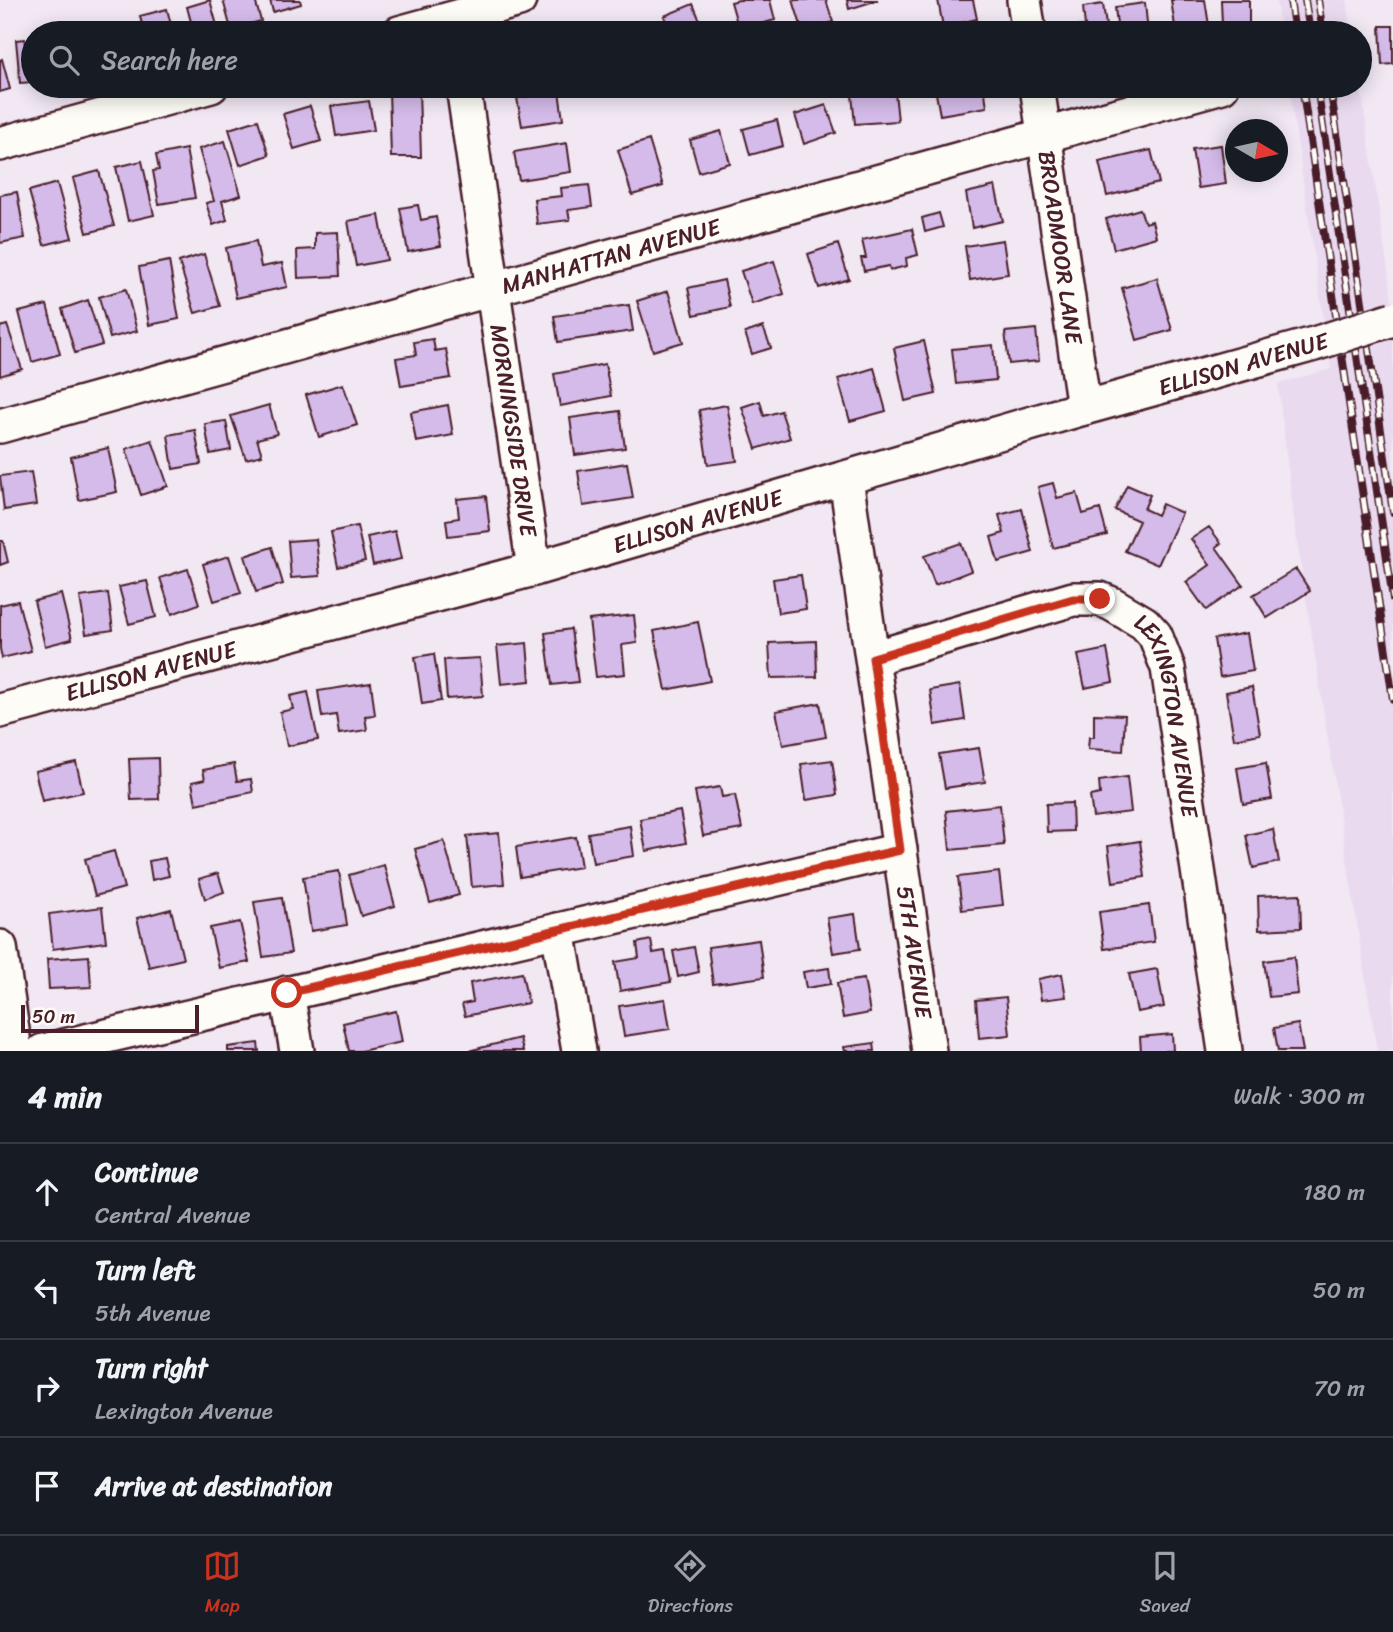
<!DOCTYPE html>
<meta charset="utf-8">
<style>
body{margin:0;font-family:Sriracha,sans-serif;background:#20242c;color:#f1f3f6}
.compass{position:absolute;left:1225px;top:119px;width:63px;height:63px;border-radius:50%;background:#171b24;box-shadow:0 4px 18px #0003;rotate:99deg}
.scale{position:absolute;left:21px;bottom:18px;width:178px;box-sizing:border-box;padding-left:7px;border:4px solid #4a1f2b;border-top:0;font-size:19px;line-height:24px;white-space:nowrap;color:#4a1f2b;-webkit-text-stroke:5px #fdfcf7;paint-order:stroke}
.stop{position:absolute;width:21px;height:21px;margin:-16px;border:5px solid #c8321e;border-radius:50%;background:#fff}
.stop.end{background:#c8321e;border-color:#fff;box-shadow:0 2px 7px #0008}
.list{margin:0;padding:0;list-style:none}
h2{display:flex;justify-content:space-between;align-items:center;height:91px;margin:0;padding:0 28px;font-size:30px}
h2 small{font-size:23px;font-weight:400;color:#9ea1a6}
.list li{display:grid;grid-template-columns:46px 1fr auto;gap:21px;align-items:center;box-sizing:border-box;height:98px;padding:0 28px;border-top:2px solid #363941}
.list b{display:block;font-size:26px;white-space:nowrap}
.list p{margin:0;font-size:23px;white-space:nowrap;color:#9ea1a6}
.list em{font-size:23px;font-style:normal;color:#9ea1a6}
.icon{flex:none;width:38px;height:38px;fill:none;stroke:currentColor;stroke-width:2;stroke-linecap:round;stroke-linejoin:round}
.map{position:relative;flex:none;width:1393px;height:1051px;overflow:hidden}
.search{position:absolute;background:#171b24;box-shadow:0 4px 18px #0003;left:21px;right:21px;top:21px;height:77px;display:flex;align-items:center;gap:18px;box-sizing:border-box;padding:0 24px;border-radius:38px;color:#9ea1a6;font-size:26px}
.sheet{height:483px;background:#171b24}
nav{display:flex;justify-content:space-around;align-items:center;box-sizing:border-box;height:98px;border-top:2px solid #363941;background:#171b24;font-size:19px;color:#9ea1a6}
nav a{display:grid;justify-items:center;gap:4px}
nav .on{color:#c8321e}
.map>svg:first-child{display:block}
</style>
<div class="map">
<svg width="1393" height="1051" viewBox="0 0 1393 1051">
<rect width="100%" height="100%" fill="#f1e8f3"/>
<filter id="ink" filterUnits="userSpaceOnUse"><feTurbulence type="fractalNoise" baseFrequency=".0143" numOctaves="2"/><feDisplacementMap in="SourceGraphic" scale="14" xChannelSelector="R" yChannelSelector="G"/><feConvolveMatrix kernelMatrix="1 2 1 2 8 2 1 2 1" color-interpolation-filters="sRGB"/></filter>
<g filter="url(#ink)">
<path fill="#e9daf0" d="M1276 0H1347L1352 33H1281Z
M1360 83 1393 306V1051H1377L1296 535 1278 384 1331 369 1289 86H1360Z"/>
<path fill="#d5bbea" stroke="#4a1f2b" stroke-width="2" d="M210 0 219 33H194L187 7Z
M223 0H255L261 21 231 29Z
M270 0H300L301 4 273 12Z
M739 0H770L775 20 739 30 731 2Z
M793 0H826L833 22 803 32Z
M847 0H878L849 9Z
M938 0H973L977 19 943 27Z
M1171 0H1205L1210 32 1176 33Z
M1221 0H1249V24L1222 25Z
M1145 3 1148 33H1118L1115 7Z
M693 4 705 33H671L664 16Z
M1103 4 1107 33H1075V27L1085 26 1083 7Z
M167 9 173 33H144L140 16Z
M636 24 639 33H610Z
M1380 26H1393V64L1382 65Z
M25 39 26 48 33 47V82L20 83 16 40Z
M2 59 10 89 0 92V60Z
M947 86H984L987 107 940 115 935 88Z
M419 89 421 157H391L389 90Z
M559 91 563 120 522 126 517 98Z
M895 92 898 121 855 124 852 95Z
M369 101 374 130 336 136 331 106Z
M826 105 836 133 804 144 795 115Z
M310 106 321 141 294 149 283 114Z
M258 120 269 155 240 165 229 129Z
M777 120 783 146 750 155 743 129Z
M721 131 730 163 699 172 690 140Z
M649 140 663 186 632 195 618 150Z
M225 141 241 195 222 201 227 220 213 225 206 203 214 201 199 149Z
M567 143 571 172 519 180 514 152Z
M1221 145 1226 184 1198 188 1192 149Z
M186 149 195 198 159 204 153 171 159 170 156 155Z
M1151 150 1159 183 1107 196 1099 162Z
M142 161 154 215 128 221 116 167Z
M99 171 114 226 87 233 73 178Z
M57 183 72 238 44 245 29 191Z
M589 185 592 207 568 210 570 220 537 224 534 199 562 196 561 188Z
M995 186 1003 221 972 228 966 193Z
M17 192 25 238 0 243V195Z
M418 205 421 220 436 217 441 246 408 252 400 208Z
M1140 209 1145 223 1152 221 1156 237 1114 249 1106 219Z
M939 213 943 227 925 232 922 218Z
M379 215 387 260 356 266 348 221Z
M912 229 918 255 906 258 907 266 890 270 889 266 864 271 861 258H866L862 240Z
M338 232 340 276 298 278 297 250 315 249V233Z
M1003 240 1008 274 970 280 965 246Z
M256 241 261 267 282 263 287 287 236 298 226 248Z
M838 244 849 279 819 288 808 254Z
M204 254 220 306 195 313 179 262Z
M169 261 179 319 149 325 139 267Z
M774 261 784 294 752 304 741 271Z
M1157 278 1172 330 1137 340 1122 288Z
M724 280 730 307 694 315 688 288Z
M126 289 137 331 110 338 99 297Z
M668 291 683 342 653 351 637 301Z
M88 300 102 345 75 353 62 309Z
M47 305 60 354 32 362 19 312Z
M629 305 633 331 558 342 554 316Z
M7 325 22 369 0 376V327Z
M763 327 771 348 752 354 745 333Z
M1036 329 1039 361 1009 364 1005 332Z
M433 339 435 351 446 349 451 378 401 386 396 358 416 355 414 342Z
M924 341 936 394 905 401 894 348Z
M993 345 996 380 956 384 952 349Z
M605 364 611 396 560 406 554 374Z
M874 368 886 411 850 421 838 379Z
M343 384 357 425 319 437 306 395Z
M760 401 764 416 781 411 790 438 756 449 742 407Z
M269 405 277 434 257 439 262 455 246 459 231 416Z
M448 405 453 435 416 442 411 412Z
M727 405 737 461 708 465 699 410Z
M620 411 625 448 575 455 570 418Z
M226 421 231 450 210 454 205 424Z
M195 430 201 464 173 469 168 435Z
M152 440 168 486 141 495 126 449Z
M108 448 117 492 79 500 71 457Z
M627 463 633 498 583 506 578 471Z
M31 472 36 505 4 510 0 476Z
M1053 483 1057 498 1077 493 1083 514 1100 509 1107 535 1053 548 1038 487Z
M1127 485 1150 495 1144 509 1157 515 1162 504 1182 513 1158 565 1125 551 1139 521 1115 510Z
M486 496 490 531 448 536 446 520 459 518 457 499Z
M1022 509 1033 552 998 562 991 537 1004 533 999 515Z
M357 526 365 561 338 567 331 532Z
M1209 527 1221 543 1216 547 1243 585 1206 610 1186 582 1210 565 1191 539Z
M395 531 401 559 373 565 367 537Z
M316 539 320 576 291 578 288 541Z
M0 541H3L8 562 0 565Z
M961 543 971 571 935 585 924 556Z
M272 547 283 584 256 592 245 556Z
M229 556 241 593 214 601 203 564Z
M188 569 199 604 172 614 160 578Z
M1296 569 1310 591 1267 618 1253 595Z
M801 575 806 609 778 613 773 579Z
M147 581 156 617 129 624 119 587Z
M108 593 113 630 86 634 80 597Z
M61 594 72 639 45 646 34 601Z
M18 601 31 651 2 658 0 649V605Z
M634 615 637 643 622 645 625 674 596 677 589 620Z
M698 622 710 681 666 690 654 631Z
M571 629 578 682 552 685 545 633Z
M1247 633 1253 671 1220 677 1214 639Z
M816 641 817 677 771 678 769 643Z
M527 643 530 681 501 684 497 646Z
M1107 649 1113 682 1085 688 1078 655Z
M434 654 441 701 422 704 415 657Z
M480 658 483 696 447 699 444 660Z
M371 683 375 715 365 716 367 730 339 734 336 715 322 717 318 691Z
M960 685 965 720 935 725 930 690Z
M1252 687 1260 734 1234 739 1226 692Z
M308 692 318 740 287 746 280 712 293 709 290 696Z
M820 703 826 737 783 745 776 711Z
M1094 714 1125 715 1123 751 1088 749 1089 737H1094Z
M979 748 985 782 945 788 939 754Z
M158 758 159 799 131 800 129 759Z
M832 760 837 795 806 800 801 764Z
M76 762 83 792 42 801 35 771Z
M1266 763 1272 799 1243 804 1237 768Z
M234 764 237 781 251 779 253 792 196 804 192 782 205 779 203 770Z
M1127 777 1131 812 1093 817 1090 796 1100 794 1099 781Z
M720 787 722 797 735 795 742 829 703 836 695 791Z
M1072 803 1073 831 1047 832 1046 804Z
M1000 805 1004 845 950 850 946 811Z
M680 811 686 843 646 851 640 819Z
M630 826 634 856 593 863 588 833Z
M1273 829 1279 862 1253 868 1246 835Z
M499 833 504 884 472 887 467 836Z
M576 837 581 867 520 877 516 847Z
M444 841 459 895 430 903 415 849Z
M1140 841 1145 877 1113 882 1108 846Z
M114 851 124 888 95 896 85 859Z
M165 858 169 876 152 880 149 861Z
M384 865 395 906 361 916 349 875Z
M339 871 347 925 311 931 303 877Z
M999 872 1003 905 962 910 958 877Z
M218 873 224 892 205 899 199 879Z
M1300 894 1301 928 1259 930 1258 896Z
M282 898 291 953 263 957 254 902Z
M1149 905 1154 942 1104 949 1099 912Z
M102 907 106 942 53 949 49 914Z
M171 909 183 959 149 967 137 918Z
M855 914 860 949 833 953 827 918Z
M240 922 249 962 219 968 210 928Z
M651 940 653 953 665 951 671 982 620 991 615 962 639 958 637 943Z
M759 940 764 977 713 984 708 947Z
M694 947 699 972 678 977 673 951Z
M89 956 91 987 49 989 47 959Z
M1294 957 1298 994 1269 997 1264 961Z
M829 968 831 984 806 988 803 972Z
M1157 969 1164 1007 1137 1012 1129 974Z
M522 973 528 1003 465 1016 462 1004 473 1002 470 983Z
M1062 974 1066 997 1041 1000 1038 979Z
M864 979 870 1013 843 1018 837 983Z
M1006 997 1010 1035 979 1038 976 1000Z
M665 999 670 1029 624 1036 619 1006Z
M396 1011 402 1042 361 1051H349L343 1023Z
M1298 1024 1303 1051H1278L1274 1028Z
M1172 1034 1173 1051H1141L1140 1037Z
M520 1038 523 1051H468Z
M258 1043 259 1051H228V1047Z
M874 1043 875 1051H845L844 1047Z"/>
<g fill="none" stroke-linecap="round" stroke-linejoin="round">
<defs>
<g id="minor">
<path d="M1024 0 1029 33"/>
<path d="M399 33 519 0"/>
<path id="s1" d="M463 86 534 569"/>
<path id="s2" d="M1037 86 1084 408"/>
<path d="M0 144 211 86"/>
<path id="s3" d="M0 426 1222 86"/>
<path id="s4" d="M846 479 929 1051"/>
<path id="s5" d="M873 658 1073 599H1100L1112 604 1144 623 1155 635 1168 668 1225 1051"/>
<path id="s6" d="M0 711 534 569 1084 408 1314 344"/>
<path d="M558 930 579 1051"/>
<path d="M0 947 15 1051"/>
<path d="M287 993 297 1051"/>
<path d="M43 1051 900 850"/>
</g>
</defs>
<use href="#minor" stroke="#4a1f2b" stroke-width="38"/>
<use href="#minor" stroke="#fdfcf7" stroke-width="33"/>
<defs>
<path id="rail" d="M1290 0 1295 33
M1305 0 1310 33
M1318 0 1323 33
M1302 86 1393 699
M1317 86 1393 599
M1330 86 1393 512"/>
</defs>
<use href="#rail" stroke="#4a1f2b" stroke-width="8"/>
<use href="#rail" stroke="#fdfcf7" stroke-width="5" stroke-dasharray="16" stroke-linecap="butt"/>
<defs>
<path id="minor-bridge" d="M1314 344 1393 319"/>
</defs>
<use href="#minor-bridge" stroke="#4a1f2b" stroke-width="38" stroke-linecap="butt"/>
<use href="#minor-bridge" stroke="#fdfcf7" stroke-width="33"/>
</g>
</g>
<g fill="none" stroke-linecap="round" stroke-linejoin="round" filter="url(#ink)">
<path stroke="#c8321e" stroke-width="9" d="M287 993 900 850 873 658 1073 599H1100"/>
</g>
<g text-anchor="middle" stroke-width="6" stroke-linejoin="round" paint-order="stroke">
<g font-size="23" fill="#4a1f2b" stroke="#fdfcf7">
<text dy="8" stroke="none"><textPath href="#s2" startOffset="163">BROADMOOR LANE</textPath></text>
<text dy="8" stroke="none"><textPath href="#s3" startOffset="634">MANHATTAN AVENUE</textPath></text>
<text transform="translate(1243 364) rotate(-16)" y="8">ELLISON AVENUE</text>
<text dy="8" stroke="none"><textPath href="#s1" startOffset="348">MORNINGSIDE DRIVE</textPath></text>
<text dy="8" stroke="none"><textPath href="#s6" startOffset="723">ELLISON AVENUE</textPath></text>
<text dy="8" stroke="none"><textPath href="#s6" startOffset="156">ELLISON AVENUE</textPath></text>
<text dy="8" stroke="none"><textPath href="#s5" startOffset="383">LEXINGTON AVENUE</textPath></text>
<text dy="8" stroke="none"><textPath href="#s4" startOffset="478">5TH AVENUE</textPath></text>
</g>
</g>
</svg>
<svg class="compass" viewBox="-18 -18 36 36"><path d="M0-13l5 13h-10z" fill="#e53935"/><path d="M0 13l5-13h-10z" fill="#9ea1a6"/></svg>
<div class="scale">50 m</div>
<div class="stop" style="left:287px;top:993px"></div>
<div class="stop end" style="left:1100px;top:599px"></div>
<div class="search"><svg class="icon" aria-label="search" viewBox="0 0 24 24"><circle cx="10" cy="10" r="6"/><path d="M15 15l6 6"/></svg>Search here</div>
</div>
<section class="sheet">
<h2>4 min<small>Walk · 300 m</small></h2>
<ul class="list">
<li><svg class="icon" aria-label="ahead" viewBox="0 0 24 24"><path d="M12 20V5M6 11l6-6 6 6"/></svg><div><b>Continue</b><p>Central Avenue</p></div><em>180 m</em></li>
<li><svg class="icon" aria-label="left" viewBox="0 0 24 24"><path d="M17 20v-9H6M10 6l-5 5 5 5"/></svg><div><b>Turn left</b><p>5th Avenue</p></div><em>50 m</em></li>
<li><svg class="icon" aria-label="right" viewBox="0 0 24 24"><path d="M7 20v-9h11M14 6l5 5-5 5"/></svg><div><b>Turn right</b><p>Lexington Avenue</p></div><em>70 m</em></li>
<li><svg class="icon" aria-label="arrive" viewBox="0 0 24 24"><path d="M6 21V4h12l-3 4 3 4H6"/></svg><div><b>Arrive at destination</b></div></li>
</ul>
</section>
<nav>
<a class="on"><svg class="icon" aria-label="map" viewBox="0 0 24 24"><path d="M3 6l6-2 6 2 6-2v14l-6 2-6-2-6 2zM9 4v14M15 6v14"/></svg>Map</a>
<a><svg class="icon" aria-label="directions" viewBox="0 0 24 24"><path d="M12 3l9 9-9 9-9-9zM9 14v-3h6M13 9l2 2-2 2"/></svg>Directions</a>
<a><svg class="icon" aria-label="saved" viewBox="0 0 24 24"><path d="M7 4h10v16l-5-4-5 4z"/></svg>Saved</a>
</nav>
